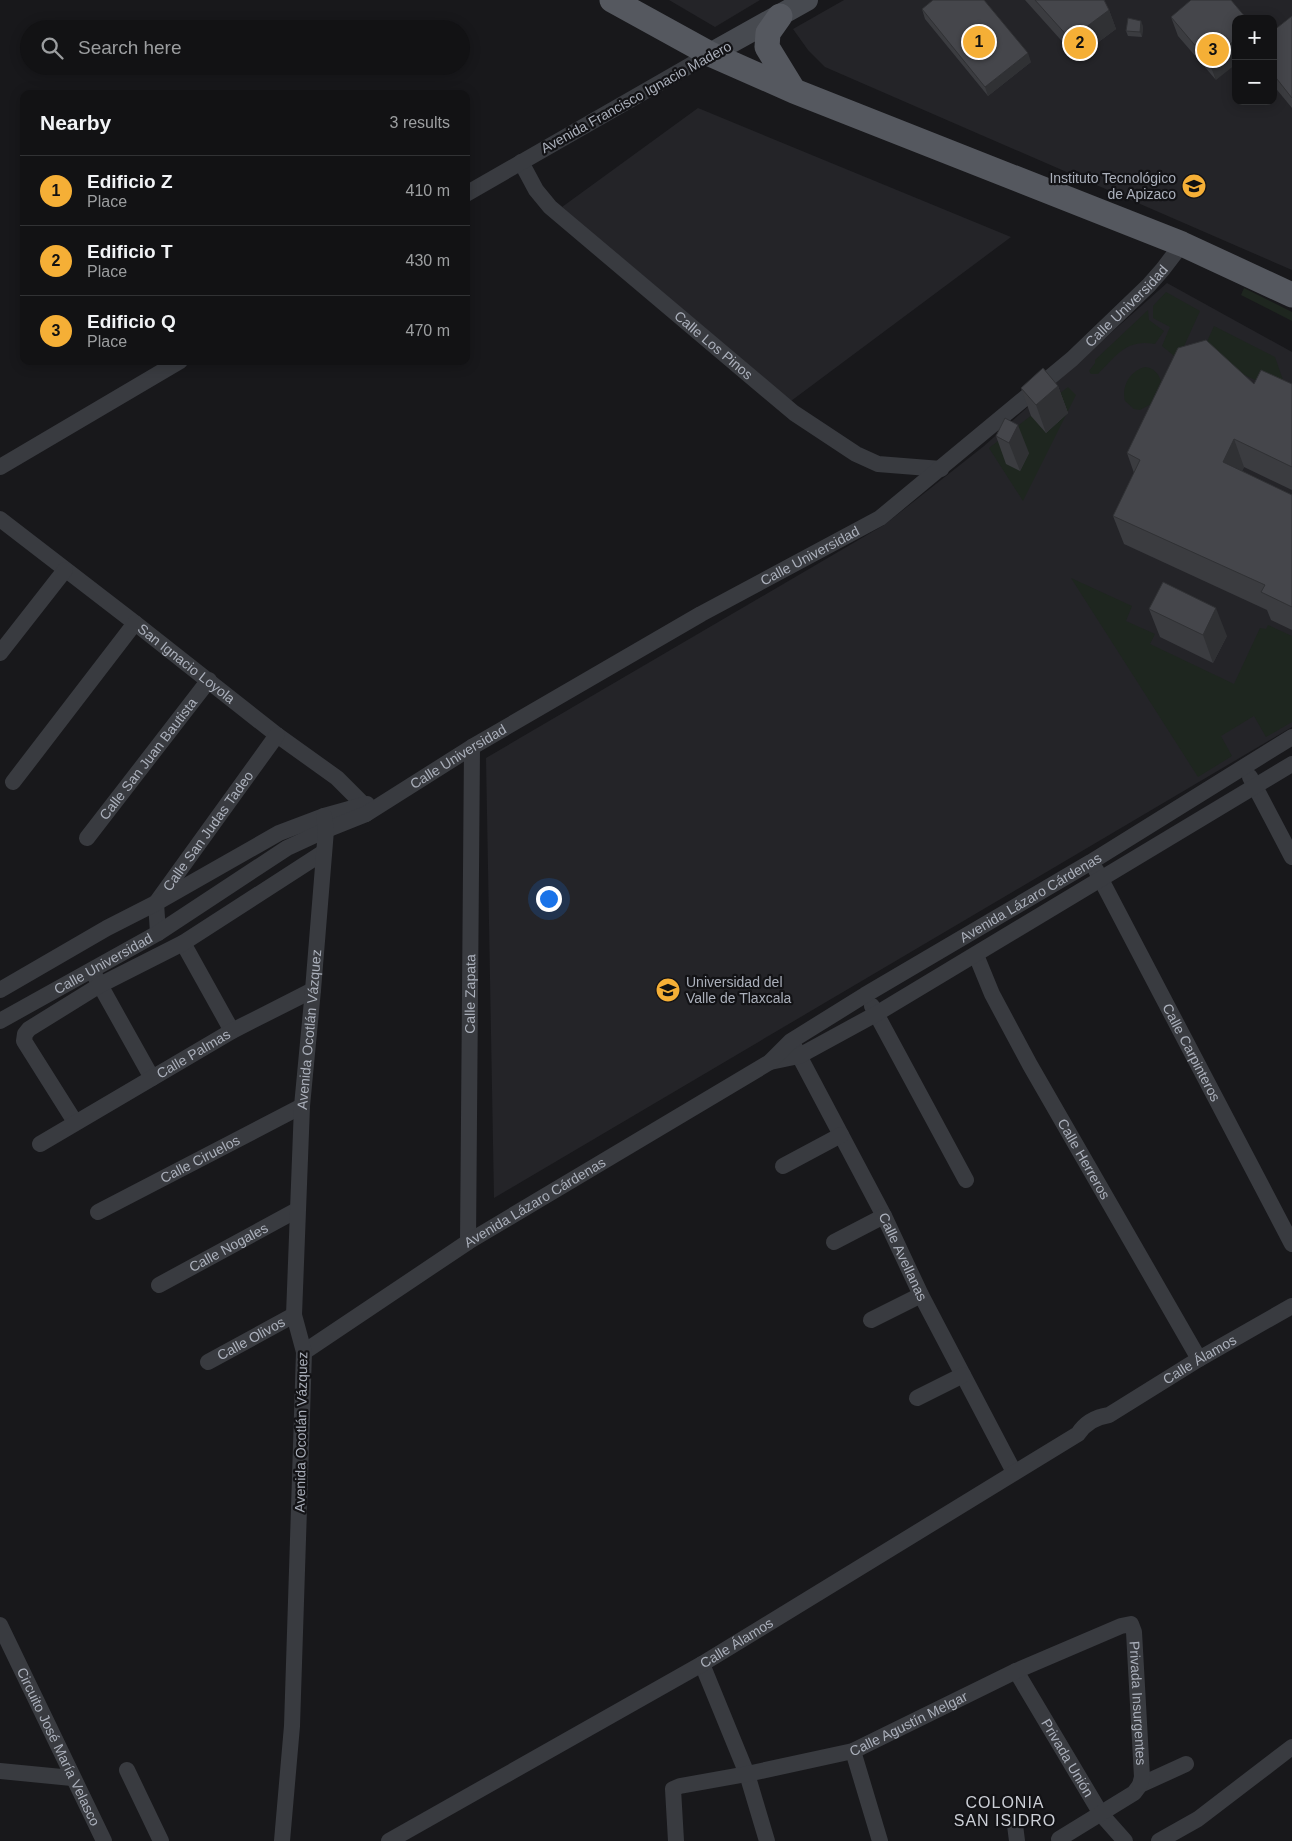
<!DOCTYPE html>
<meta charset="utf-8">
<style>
body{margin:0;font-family:Arial,sans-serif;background:#1b1b1d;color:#f1f3f6}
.controls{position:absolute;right:15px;top:15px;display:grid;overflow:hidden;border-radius:10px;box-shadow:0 2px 12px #0003}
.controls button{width:45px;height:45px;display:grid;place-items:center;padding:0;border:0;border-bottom:1px solid #313234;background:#121214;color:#f1f3f6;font:25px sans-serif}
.you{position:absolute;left:548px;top:898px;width:18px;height:18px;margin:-12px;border:4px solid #fff;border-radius:50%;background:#1a73e8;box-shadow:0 0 0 8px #1a73e833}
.badge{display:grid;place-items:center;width:32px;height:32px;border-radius:50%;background:#f5af36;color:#111;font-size:16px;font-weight:700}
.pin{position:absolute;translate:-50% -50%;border:2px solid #fff;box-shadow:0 1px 5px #0006}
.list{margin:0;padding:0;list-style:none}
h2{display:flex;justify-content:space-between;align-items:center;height:65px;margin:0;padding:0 20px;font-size:21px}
h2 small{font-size:16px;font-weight:400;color:#9c9ea0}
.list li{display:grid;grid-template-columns:32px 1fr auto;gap:15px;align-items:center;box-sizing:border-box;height:70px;padding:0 20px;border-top:1px solid #313234}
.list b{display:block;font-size:19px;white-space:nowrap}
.list p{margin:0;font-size:16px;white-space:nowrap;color:#9c9ea0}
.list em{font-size:16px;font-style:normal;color:#9c9ea0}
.icon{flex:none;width:28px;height:28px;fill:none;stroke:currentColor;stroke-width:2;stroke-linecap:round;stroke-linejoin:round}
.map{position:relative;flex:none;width:1292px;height:1841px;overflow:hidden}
.search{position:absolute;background:#121214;box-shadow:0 2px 12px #0003;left:20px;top:20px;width:450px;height:55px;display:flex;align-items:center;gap:12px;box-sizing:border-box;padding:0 18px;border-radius:28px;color:#9c9ea0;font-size:19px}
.panel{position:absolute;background:#121214;box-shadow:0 2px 12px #0003;left:20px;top:90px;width:450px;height:275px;border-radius:10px}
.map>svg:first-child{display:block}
</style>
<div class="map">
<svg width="1292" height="1841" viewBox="0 0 1292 1841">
<rect width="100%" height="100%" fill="#18181b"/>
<path fill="#242428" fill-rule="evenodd" d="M669 0H760L715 27Z
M844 0H1292V270L825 67 808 50 793 29ZM1236 19H1273V101H1236Z
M698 108 1011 237 791 401 562 207Z
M1167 283 1292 352V727L494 1198 486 758 884 525 984 446Z"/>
<path fill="#1e261f" d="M1244 288 1292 312V321L1241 295Z
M1166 292 1200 311 1180 355 1179 363 1173 355 1162 346 1170 327 1153 318V306Z
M1148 310 1149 320 1164 331 1155 344C1126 339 1117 355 1098 374H1091L1089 371 1095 363V360Z
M1214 326 1275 357 1283 380 1279 391 1201 355Z
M1145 367C1154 368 1158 373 1161 381L1151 404 1140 410 1134 409 1125 401C1121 386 1130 371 1145 367Z
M1068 387 1076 395 1023 501 989 448Z
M1071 578 1132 606 1126 621 1155 634 1150 644 1234 684 1260 628 1266 629 1268 625 1292 636V722L1266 737 1254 716 1221 736 1232 756 1198 777Z"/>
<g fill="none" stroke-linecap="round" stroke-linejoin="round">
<g stroke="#393b40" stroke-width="16">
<path id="s1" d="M521 162 536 190 550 207 794 413 856 454 878 464 941 469"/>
<path d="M466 194 710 54"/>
<path d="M0 467 180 361"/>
<path id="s2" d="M0 519 135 623 277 735 337 778 363 804 366 814"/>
<path d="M0 653 65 570"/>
<path d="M1250 777 1292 857"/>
<path d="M13 782 135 623"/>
<path id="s3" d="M87 838 209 680"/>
<path id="s4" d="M1096 870 1292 1244"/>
<path id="s5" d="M158 933 156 903 277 735"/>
<path d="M183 943 232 1031"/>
<path id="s6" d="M976 955 992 994 1030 1065 1199 1359"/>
<path d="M95 976 152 1078"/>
<path d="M0 990 107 928 156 903 279 833 324 816 367 804"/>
<path d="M872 1006 966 1180"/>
<path id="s7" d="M0 1021 158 933 287 848 326 830 366 814 472 747 701 614 880 518 1072 359 1149 285 1163 269 1182 244"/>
<path id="s8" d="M795 1048 884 1216 921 1295 1014 1472"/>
<path d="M770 1062 799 1056 876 1014 1292 764"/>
<path d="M75 1122 24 1041 25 1034 29 1029 100 985 183 943 324 852"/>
<path id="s9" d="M40 1144 232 1031 313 990"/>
<path d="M783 1166 841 1135"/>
<path id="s10" d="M98 1212 302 1106"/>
<path id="s11" d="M468 1242 472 747"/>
<path d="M834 1242 884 1216"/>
<path id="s12" d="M159 1285 297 1210"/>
<path d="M871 1320 921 1295"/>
<path id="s13" d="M304 1352 468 1242 770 1062 791 1041 865 995 1091 862 1292 737"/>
<path id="s14" d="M208 1362 294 1315"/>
<path d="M917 1398 963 1375"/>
<path id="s15" d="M0 1625 104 1841"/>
<path d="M702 1664 747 1774 767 1841"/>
<path id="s16" d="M1016 1671 1101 1814 1125 1841"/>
<path d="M853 1751 880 1841"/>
<path d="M127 1770 161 1841"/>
<path d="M0 1771 72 1778"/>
<path d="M1015 1825 1017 1841"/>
<path d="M1059 1839 1134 1793 1140 1785 1186 1764"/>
<path id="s17" d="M282 1841 292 1726 304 1352 294 1315 302 1106 313 990 326 830 324 816"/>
<path id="s18" d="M389 1841 702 1664 1078 1434C1085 1423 1096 1417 1109 1415L1199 1359 1292 1306"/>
<path id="s19" d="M676 1841 673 1789 680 1786 747 1774 853 1751 1016 1671 1121 1626 1131 1624 1134 1632 1142 1777 1140 1785"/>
<path d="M1159 1841 1198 1819 1292 1747"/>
</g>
<path stroke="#474a50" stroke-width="22" d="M710 54 807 0"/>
<path stroke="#55585f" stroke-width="25" d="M612 0 710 54 794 91 1182 244 1292 295
M780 16 768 33 767 47 794 91"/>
</g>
<path fill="#3b3c40" d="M1025 0H1104L1109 10 1116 29 1077 58Z
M1191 0 1216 80 1178 36 1171 17Z
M922 9 1031 62 988 96 925 19Z
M1292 16V108L1273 85V31Z
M1143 26 1142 37 1128 36 1126 31Z
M1254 384H1292V490L1244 467 1242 471 1292 495V630L1271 620 1267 610 1124 544 1113 516 1134 473 1127 453Z
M1058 386 1068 413 1046 433 1031 416 1021 388Z
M996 436 1029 453 1020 471 1006 464Z
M1149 609 1227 636 1213 663 1160 637Z"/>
<path fill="#303134" d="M1109 10 1116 29 1077 58 1070 39Z
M1141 21 1143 26 1142 37 1140 32Z
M1236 39V64L1216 80 1209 62Z
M1028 53 1031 62 988 96 985 87Z
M1058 386 1068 413 1046 433 1036 405Z
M1018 425 1029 453 1020 471 1009 443Z
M1234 439 1244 467 1233 490 1223 462Z
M1216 608 1227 636 1213 663 1203 635Z"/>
<path fill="#45464b" stroke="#303134" d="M933 0H984L1028 53 985 87 922 9Z
M1035 0H1104L1109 10 1070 39Z
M1191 0H1231L1247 19H1236V39L1209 62 1171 17Z
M1292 16V98L1273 74V31Z
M1128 18 1141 21 1140 32 1126 31Z
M1206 340 1254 384 1261 370 1292 384V467L1234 439 1223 462 1292 495V607L1261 592 1265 585 1113 516 1140 460 1127 453 1178 348Z
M1043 368 1058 386 1036 405 1021 388Z
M1005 418 1018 425 1009 443 996 436Z
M1163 582 1216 608 1203 635 1149 609Z"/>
<defs>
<symbol id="university-disc" viewBox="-11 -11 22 22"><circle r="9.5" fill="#f5af36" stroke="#131316"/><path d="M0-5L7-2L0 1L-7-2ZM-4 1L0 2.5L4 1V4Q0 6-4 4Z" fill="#111"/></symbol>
</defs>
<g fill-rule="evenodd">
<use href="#university-disc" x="1180" y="172" width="28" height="28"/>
<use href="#university-disc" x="654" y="976" width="28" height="28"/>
</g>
<g text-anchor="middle" stroke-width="4.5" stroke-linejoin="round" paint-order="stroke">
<g font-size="14" fill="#abb0bb" stroke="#131316">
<text transform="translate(636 97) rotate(-29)" y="5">Avenida Francisco Ignacio Madero</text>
<text dy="5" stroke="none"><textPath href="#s7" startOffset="1340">Calle Universidad</textPath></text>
<text dy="5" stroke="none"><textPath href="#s1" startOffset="268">Calle Los Pinos</textPath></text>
<text dy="5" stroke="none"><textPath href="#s7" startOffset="935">Calle Universidad</textPath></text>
<text dy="5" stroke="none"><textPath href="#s2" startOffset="236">San Ignacio Loyola</textPath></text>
<text dy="5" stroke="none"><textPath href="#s7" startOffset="530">Calle Universidad</textPath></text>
<text dy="5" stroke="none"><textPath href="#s3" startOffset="100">Calle San Juan Bautista</textPath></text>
<text dy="5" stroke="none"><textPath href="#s5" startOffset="119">Calle San Judas Tadeo</textPath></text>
<text dy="5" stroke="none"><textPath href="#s13" startOffset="858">Avenida Lázaro Cárdenas</textPath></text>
<text dy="5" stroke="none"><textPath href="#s7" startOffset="118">Calle Universidad</textPath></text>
<text dy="5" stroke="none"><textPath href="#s11" startOffset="248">Calle Zapata</textPath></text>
<text dy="5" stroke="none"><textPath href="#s17" startOffset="814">Avenida Ocotlán Vázquez</textPath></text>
<text dy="5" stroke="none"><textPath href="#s4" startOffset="206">Calle Carpinteros</textPath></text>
<text dy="5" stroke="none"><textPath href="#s9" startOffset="178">Calle Palmas</textPath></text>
<text dy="5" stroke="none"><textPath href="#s10" startOffset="115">Calle Ciruelos</textPath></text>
<text dy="5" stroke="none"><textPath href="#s6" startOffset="231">Calle Herreros</textPath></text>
<text dy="5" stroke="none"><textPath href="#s13" startOffset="275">Avenida Lázaro Cárdenas</textPath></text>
<text dy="5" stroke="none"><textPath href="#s12" startOffset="79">Calle Nogales</textPath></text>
<text dy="5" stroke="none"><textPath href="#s8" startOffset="235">Calle Avellanas</textPath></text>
<text dy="5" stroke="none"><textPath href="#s14" startOffset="49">Calle Olivos</textPath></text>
<text dy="5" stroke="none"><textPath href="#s18" startOffset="944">Calle Álamos</textPath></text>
<text transform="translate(301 1432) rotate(-89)" y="5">Avenida Ocotlán Vázquez</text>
<text dy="5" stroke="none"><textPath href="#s18" startOffset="400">Calle Álamos</textPath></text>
<text dy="5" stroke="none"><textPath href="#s19" startOffset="622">Privada Insurgentes</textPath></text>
<text dy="5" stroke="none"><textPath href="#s19" startOffset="298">Calle Agustín Melgar</textPath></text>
<text dy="5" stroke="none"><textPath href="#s15" startOffset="135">Circuito José María Velasco</textPath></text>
<text dy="5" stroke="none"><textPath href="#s16" startOffset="101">Privada Unión</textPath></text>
</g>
<g font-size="14" fill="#abb0bb" stroke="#131316" text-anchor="end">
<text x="1176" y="183">Instituto Tecnológico<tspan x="1176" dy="16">de Apizaco</tspan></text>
<text x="686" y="987" text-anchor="start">Universidad del<tspan x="686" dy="16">Valle de Tlaxcala</tspan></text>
</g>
<g font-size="16" letter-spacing="1" fill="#cccfd6" stroke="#131316">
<text x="1005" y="1808">COLONIA<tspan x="1005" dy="18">SAN ISIDRO</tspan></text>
</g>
</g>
</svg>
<div class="controls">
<button>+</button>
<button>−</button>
</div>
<div class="you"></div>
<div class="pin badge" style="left:979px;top:42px">1</div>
<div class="pin badge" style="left:1080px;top:43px">2</div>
<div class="pin badge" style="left:1213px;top:50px">3</div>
<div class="search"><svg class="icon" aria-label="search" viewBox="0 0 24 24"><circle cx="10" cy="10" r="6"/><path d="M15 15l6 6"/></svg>Search here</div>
<section class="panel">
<h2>Nearby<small>3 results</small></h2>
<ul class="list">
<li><span class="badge">1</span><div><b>Edificio Z</b><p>Place</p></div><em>410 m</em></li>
<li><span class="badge">2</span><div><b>Edificio T</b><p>Place</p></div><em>430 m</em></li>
<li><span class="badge">3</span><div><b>Edificio Q</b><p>Place</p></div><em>470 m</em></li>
</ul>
</section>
</div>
